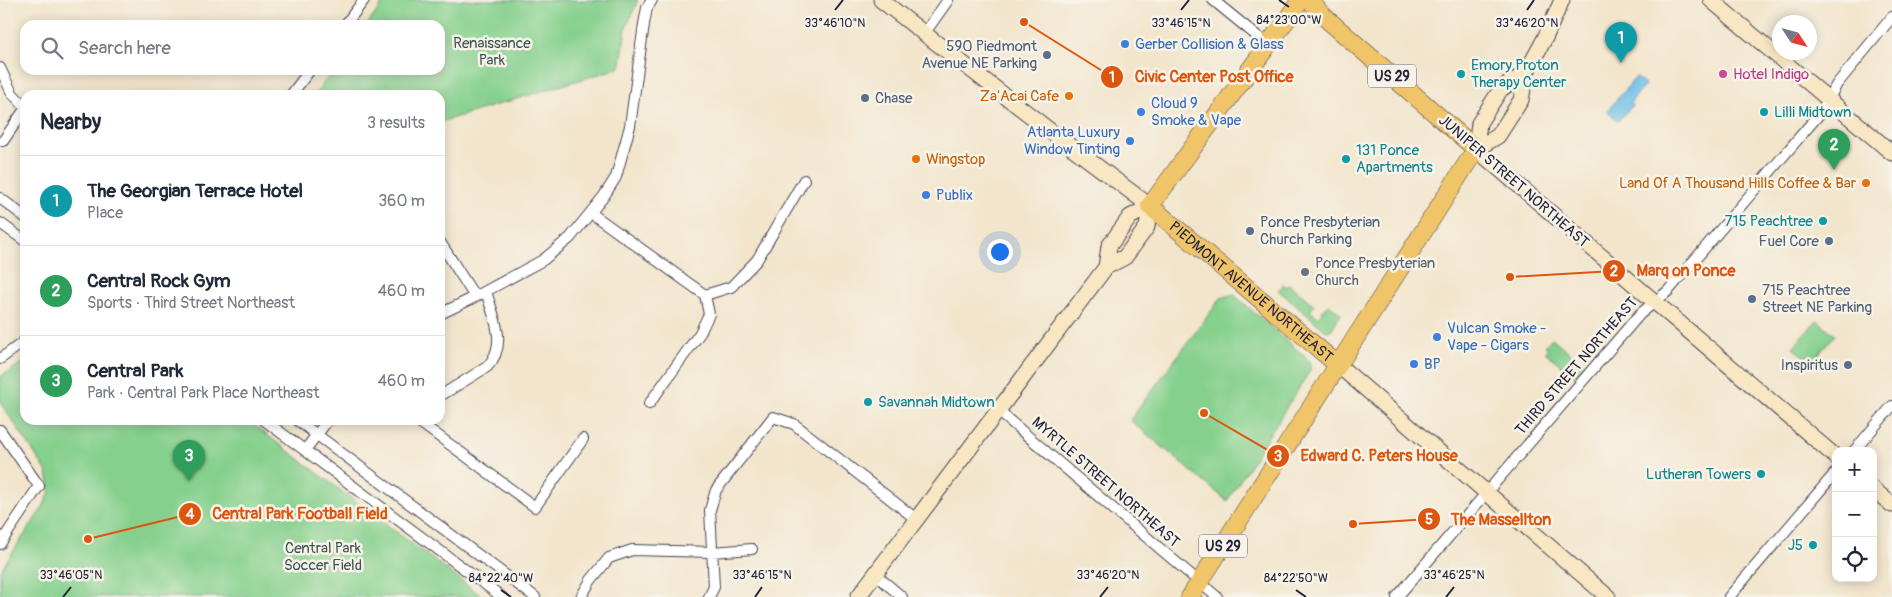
<!DOCTYPE html>
<meta charset="utf-8">
<style>
body{margin:0;font-family:Pangolin,sans-serif;background:#f6f6f7;color:#1f2937}
.controls{position:absolute;right:15px;bottom:15px;display:grid;overflow:hidden;border-radius:10px;box-shadow:0 2px 12px #0003}
.controls button{width:45px;height:45px;display:grid;place-items:center;padding:0;border:0;border-bottom:1px solid #e0e1e3;background:#fff;color:#1f2937;font:25px sans-serif}
.compass{position:absolute;left:1772px;top:15px;width:45px;height:45px;border-radius:50%;background:#fff;box-shadow:0 2px 12px #0003;rotate:126deg}
.you{position:absolute;left:999px;top:251px;width:18px;height:18px;margin:-12px;border:4px solid #fff;border-radius:50%;background:#1a73e8;box-shadow:0 0 0 8px #1a73e833}
.badge{display:grid;place-items:center;width:32px;height:32px;border-radius:50%;background:#1a73e8;color:#fff;font-size:16px;font-weight:700}
.pin{position:absolute;translate:-50% -41px;filter:drop-shadow(0 1px 2px #0008)}
.pin::after{content:'';position:absolute;top:26px;width:18px;height:15px;background:inherit;clip-path:polygon(0 0,100% 0,50% 100%)}
.list{margin:0;padding:0;list-style:none}
h2{display:flex;justify-content:space-between;align-items:center;height:65px;margin:0;padding:0 20px;font-size:21px}
h2 small{font-size:16px;font-weight:400;color:#747a83}
.list li{display:grid;grid-template-columns:32px 1fr auto;gap:15px;align-items:center;box-sizing:border-box;height:90px;padding:0 20px;border-top:1px solid #e0e1e3}
.list b{display:block;font-size:19px;white-space:nowrap}
.list p{margin:0;font-size:16px;white-space:nowrap;color:#747a83}
.list em{font-size:16px;font-style:normal;color:#747a83}
.icon{flex:none;width:28px;height:28px;fill:none;stroke:currentColor;stroke-width:2;stroke-linecap:round;stroke-linejoin:round}
.map{position:relative;flex:none;width:1892px;height:597px;overflow:hidden}
.search{position:absolute;background:#fff;box-shadow:0 2px 12px #0003;left:20px;top:20px;width:425px;height:55px;display:flex;align-items:center;gap:12px;box-sizing:border-box;padding:0 18px;border-radius:15px;color:#747a83;font-size:19px}
.panel{position:absolute;background:#fff;box-shadow:0 2px 12px #0003;left:20px;top:90px;width:425px;height:335px;border-radius:15px}
.map>svg:first-child{display:block}
</style>
<div class="map">
<svg width="1892" height="597" viewBox="0 0 1892 597">
<rect width="100%" height="100%" fill="#f7f3e8"/>
<filter id="ink" filterUnits="userSpaceOnUse"><feTurbulence type="fractalNoise" baseFrequency=".02" numOctaves="2"/><feDisplacementMap in="SourceGraphic" scale="10" xChannelSelector="R" yChannelSelector="G"/><feConvolveMatrix kernelMatrix="1 2 1 2 8 2 1 2 1" color-interpolation-filters="sRGB"/></filter>
<filter id="wash" filterUnits="userSpaceOnUse"><feTurbulence type="fractalNoise" baseFrequency=".0096" numOctaves="4" result="noise"/><feDisplacementMap in="SourceGraphic" scale="20" xChannelSelector="R" yChannelSelector="G"/><feGaussianBlur stdDeviation="1.12" result="paint"/><feColorMatrix in="noise" values="0 0 0 0 0 0 0 0 0 0 0 0 0 0 0 0 0 1.4 0 .05"/><feComposite in="paint" operator="in"/></filter>
<g filter="url(#wash)">
<rect width="100%" height="100%" fill="#f2e5cc"/>
<path fill="#85d08d" stroke="#547964" d="M385 0H638L626 28 621 64 619 68 440 122V95H315L333 70H440V25H367Z
M1284 284 1286 287 1289 284 1314 305 1310 311 1318 317 1329 304 1341 314 1331 330 1326 331 1278 290Z
M1233 294 1310 361 1311 369 1227 501 1130 420 1221 298Z
M1817 320 1835 335 1811 363 1793 347Z
M1552 338 1585 366 1575 377 1545 352 1548 348 1545 346Z
M25 361V420H247L483 597H0V571L43 507 50 491 47 472 0 402V377Z"/>
<path fill="#6dbee8" stroke="#487092" d="M1636 77 1645 85 1630 103 1632 106 1618 121 1607 111Z"/>
</g>
<g filter="url(#ink)">
<g fill="none" stroke-linecap="round" stroke-linejoin="round">
<defs>
<path id="minor" d="M1213 0 1268 45
M345 25 364 0
M924 34 948 0
M0 68 12 93 25 107
M291 95 310 70
M3 141 25 109
M0 198 25 217
M591 213 705 295 731 287 757 260 804 180
M0 223 25 241
M440 242 475 297
M440 314 475 297 543 260 570 238 604 196 616 177 630 126 644 24 647 8 652 0
M0 359 25 341
M440 396 487 367C509 344 493 317 486 291
M649 404 700 333 709 314 705 295
M997 410 1217 597
M264 420 502 597
M297 420 535 597
M423 420 422 424 535 507 583 439
M0 430 39 486 0 544
M305 450 328 420
M1854 451 1892 406
M875 574 902 597
M581 597 591 580 609 558 632 550 712 552 752 549
M709 597 714 587 710 510 716 490 773 417 794 424 916 519
M1397 597 1640 314 1668 291 1821 112 1837 84 1892 17
M1729 597 1836 472"/>
<path id="secondary" d="M881 0 1058 137 1150 206
M1711 0 1892 153
M1476 149 1836 457
M1476 149 1498 136 1521 100 1526 73 1545 38 1562 0
M1476 149 1479 123 1501 89 1526 73
M1106 267 1109 246 1130 217 1150 206
M1338 365 1608 597
M1873 489 1892 505
M858 597 1106 267 1125 257 1147 227 1150 206"/>
<g id="trunk">
<path id="s1" d="M1301 0 1150 206 1338 365"/>
<path d="M1190 597 1476 149 1321 14 1310 0"/>
</g>
</defs>
<use href="#minor" stroke="#413f51" stroke-width="12"/>
<use href="#secondary" stroke="#413f51" stroke-width="17"/>
<use href="#trunk" stroke="#413f51" stroke-width="19"/>
<use href="#minor" stroke="#fff" stroke-width="10"/>
<use href="#secondary" stroke="#f9e7c3" stroke-width="15"/>
<use href="#trunk" stroke="#f0c469" stroke-width="18"/>
</g>
</g>
<path fill="none" stroke="#22223b" stroke-width="2" d="M1279 0 1289 7M835 10 843 0M1181 10 1189 0M1527 10 1534 0M501 590 511 597M1296 590 1306 597M63 597 71 587M755 597 762 587M1100 597 1108 587M1446 597 1454 587"/>
<g fill="#3f7fe0" stroke="#f7f3e8" stroke-width="2">
<circle cx="1125" cy="44" r="5"/>
<circle cx="1141" cy="112" r="5"/>
<circle cx="1130" cy="141" r="5"/>
<circle cx="926" cy="195" r="5"/>
<circle cx="1437" cy="337" r="5"/>
<circle cx="1414" cy="364" r="5"/>
</g>
<g fill="#5c6f8a" stroke="#f7f3e8" stroke-width="2">
<circle cx="1047" cy="55" r="5"/>
<circle cx="865" cy="98" r="5"/>
<circle cx="1250" cy="231" r="5"/>
<circle cx="1829" cy="241" r="5"/>
<circle cx="1752" cy="299" r="5"/>
<circle cx="1848" cy="365" r="5"/>
</g>
<g fill="#0f9aa8" stroke="#f7f3e8" stroke-width="2">
<circle cx="1461" cy="74" r="5"/>
<circle cx="1764" cy="112" r="5"/>
<circle cx="1346" cy="159" r="5"/>
<circle cx="1823" cy="221" r="5"/>
<circle cx="868" cy="402" r="5"/>
<circle cx="1761" cy="474" r="5"/>
<circle cx="1813" cy="545" r="5"/>
</g>
<circle fill="#d1479c" stroke="#f7f3e8" stroke-width="2" cx="1723" cy="74" r="5"/>
<g fill="#e8710a" stroke="#f7f3e8" stroke-width="2">
<circle cx="1069" cy="96" r="5"/>
<circle cx="916" cy="159" r="5"/>
<circle cx="1866" cy="183" r="5"/>
</g>
<circle fill="#6b7280" stroke="#f7f3e8" stroke-width="2" cx="1305" cy="272" r="5"/>
<g text-anchor="middle" stroke-width="5" stroke-linejoin="round" paint-order="stroke">
<g fill="#f7f3e8" stroke="#62616f" stroke-width="1">
<rect x="1368" y="64.5" width="48" height="23" rx="4"/>
<rect x="1199" y="534.5" width="48" height="23" rx="4"/>
</g>
<g font-size="14" font-weight="bold" fill="#22223b">
<text x="1392" y="81">US 29</text>
<text x="1223" y="551">US 29</text>
</g>
<g font-size="15" fill="#405654" stroke="#f7f3e8">
<text x="492" y="48">Renaissance<tspan x="492" dy="17">Park</tspan></text>
<text x="323" y="553">Central Park<tspan x="323" dy="17">Soccer Field</tspan></text>
</g>
<g font-size="15" fill="#366cbe" stroke="#f7f3e8" text-anchor="start">
<text x="1135" y="49">Gerber Collision &amp; Glass</text>
<text x="1151" y="108">Cloud 9<tspan x="1151" dy="17">Smoke &amp; Vape</tspan></text>
<text x="1120" y="137" text-anchor="end">Atlanta Luxury<tspan x="1120" dy="17">Window Tinting</tspan></text>
<text x="936" y="200">Publix</text>
<text x="1447" y="333">Vulcan Smoke -<tspan x="1447" dy="17">Vape - Cigars</tspan></text>
<text x="1424" y="369">BP</text>
</g>
<g font-size="15" fill="#4e5e75" stroke="#f7f3e8" text-anchor="end">
<text x="1037" y="51">590 Piedmont<tspan x="1037" dy="17">Avenue NE Parking</tspan></text>
<text x="875" y="103" text-anchor="start">Chase</text>
<text x="1260" y="227" text-anchor="start">Ponce Presbyterian<tspan x="1260" dy="17">Church Parking</tspan></text>
<text x="1819" y="246">Fuel Core</text>
<text x="1762" y="295" text-anchor="start">715 Peachtree<tspan x="1762" dy="17">Street NE Parking</tspan></text>
<text x="1838" y="370">Inspiritus</text>
</g>
<g font-size="15" fill="#0d838f" stroke="#f7f3e8" text-anchor="start">
<text x="1471" y="70">Emory Proton<tspan x="1471" dy="17">Therapy Center</tspan></text>
<text x="1774" y="117">Lilli Midtown</text>
<text x="1356" y="155">131 Ponce<tspan x="1356" dy="17">Apartments</tspan></text>
<text x="1813" y="226" text-anchor="end">715 Peachtree</text>
<text x="878" y="407">Savannah Midtown</text>
<text x="1751" y="479" text-anchor="end">Lutheran Towers</text>
<text x="1803" y="550" text-anchor="end">J5</text>
</g>
<g font-size="15" fill="#b23c85" stroke="#f7f3e8" text-anchor="start">
<text x="1733" y="79">Hotel Indigo</text>
</g>
<g font-size="15" fill="#c56008" stroke="#f7f3e8" text-anchor="end">
<text x="1059" y="101">Za'Acai Cafe</text>
<text x="926" y="164" text-anchor="start">Wingstop</text>
<text x="1856" y="188">Land Of A Thousand Hills Coffee &amp; Bar</text>
</g>
<g font-size="15" fill="#22223b" stroke="#f7f3e8">
<text transform="translate(1514 181) rotate(41)" y="5">JUNIPER STREET NORTHEAST</text>
<text dy="5" stroke="none"><textPath href="#s1" startOffset="388">PIEDMONT AVENUE NORTHEAST</textPath></text>
<text transform="translate(1576 366) rotate(-49)" y="5">THIRD STREET NORTHEAST</text>
<text transform="translate(1106 482) rotate(41)" y="5">MYRTLE STREET NORTHEAST</text>
</g>
<g font-size="15" fill="#5b616d" stroke="#f7f3e8" text-anchor="start">
<text x="1315" y="268">Ponce Presbyterian<tspan x="1315" dy="17">Church</tspan></text>
</g>
</g>
<g font-size="12" text-anchor="middle" fill="#22223b" stroke="#f7f3e8" stroke-width="5" stroke-linejoin="round" paint-order="stroke">
<text x="1289" y="24">84°23'00"W</text>
<text x="835" y="27">33°46'10"N</text>
<text x="1181" y="27">33°46'15"N</text>
<text x="1527" y="27">33°46'20"N</text>
<text x="71" y="579">33°46'05"N</text>
<text x="762" y="579">33°46'15"N</text>
<text x="1108" y="579">33°46'20"N</text>
<text x="1454" y="579">33°46'25"N</text>
<text x="501" y="582">84°22'40"W</text>
<text x="1296" y="582">84°22'50"W</text>
</g>
<path fill="none" stroke="#de560e" stroke-width="2" d="M1024 22L1112 77M1510 277L1614 271M1204 413L1278 456M88 539L190 514M1353 524L1429 519"/>
<g fill="#de560e" stroke="#f7f3e8" stroke-width="2">
<circle cx="1024" cy="22" r="5"/>
<circle cx="1510" cy="277" r="5"/>
<circle cx="1204" cy="413" r="5"/>
<circle cx="88" cy="539" r="5"/>
<circle cx="1353" cy="524" r="5"/>
<circle cx="1112" cy="77" r="12"/>
<circle cx="1614" cy="271" r="12"/>
<circle cx="1278" cy="456" r="12"/>
<circle cx="190" cy="514" r="12"/>
<circle cx="1429" cy="519" r="12"/>
</g>
<g font-size="15" text-anchor="middle" font-weight="bold" fill="#fff">
<text x="1112" y="82">1</text>
<text x="1614" y="276">2</text>
<text x="1278" y="461">3</text>
<text x="190" y="519">4</text>
<text x="1429" y="524">5</text>
</g>
<g font-size="16" text-anchor="middle" font-weight="bold" fill="#de560e" stroke="#f7f3e8" stroke-width="5" stroke-linejoin="round" paint-order="stroke">
<text x="1214" y="82">Civic Center Post Office</text>
<text x="1686" y="276">Marq on Ponce</text>
<text x="1379" y="461">Edward C. Peters House</text>
<text x="300" y="519">Central Park Football Field</text>
<text x="1501" y="525">The Massellton</text>
</g>
</svg>
<div class="controls">
<button>+</button>
<button>−</button>
<button><svg class="icon" aria-label="locate" viewBox="0 0 24 24"><circle cx="12" cy="12" r="6"/><path d="M12 2v4M12 18v4M2 12h4M18 12h4"/></svg></button>
</div>
<svg class="compass" viewBox="-18 -18 36 36"><path d="M0-13l5 13h-10z" fill="#e53935"/><path d="M0 13l5-13h-10z" fill="#747a83"/></svg>
<div class="you"></div>
<div class="pin badge" style="left:1621px;top:63px;background:#0f9aa8">1</div>
<div class="pin badge" style="left:1834px;top:170px;background:#2e9e5b">2</div>
<div class="pin badge" style="left:189px;top:481px;background:#2e9e5b">3</div>
<div class="search"><svg class="icon" aria-label="search" viewBox="0 0 24 24"><circle cx="10" cy="10" r="6"/><path d="M15 15l6 6"/></svg>Search here</div>
<section class="panel">
<h2>Nearby<small>3 results</small></h2>
<ul class="list">
<li><span class="badge" style="background:#0f9aa8">1</span><div><b>The Georgian Terrace Hotel</b><p>Place</p></div><em>360 m</em></li>
<li><span class="badge" style="background:#2e9e5b">2</span><div><b>Central Rock Gym</b><p>Sports · Third Street Northeast</p></div><em>460 m</em></li>
<li><span class="badge" style="background:#2e9e5b">3</span><div><b>Central Park</b><p>Park · Central Park Place Northeast</p></div><em>460 m</em></li>
</ul>
</section>
</div>
